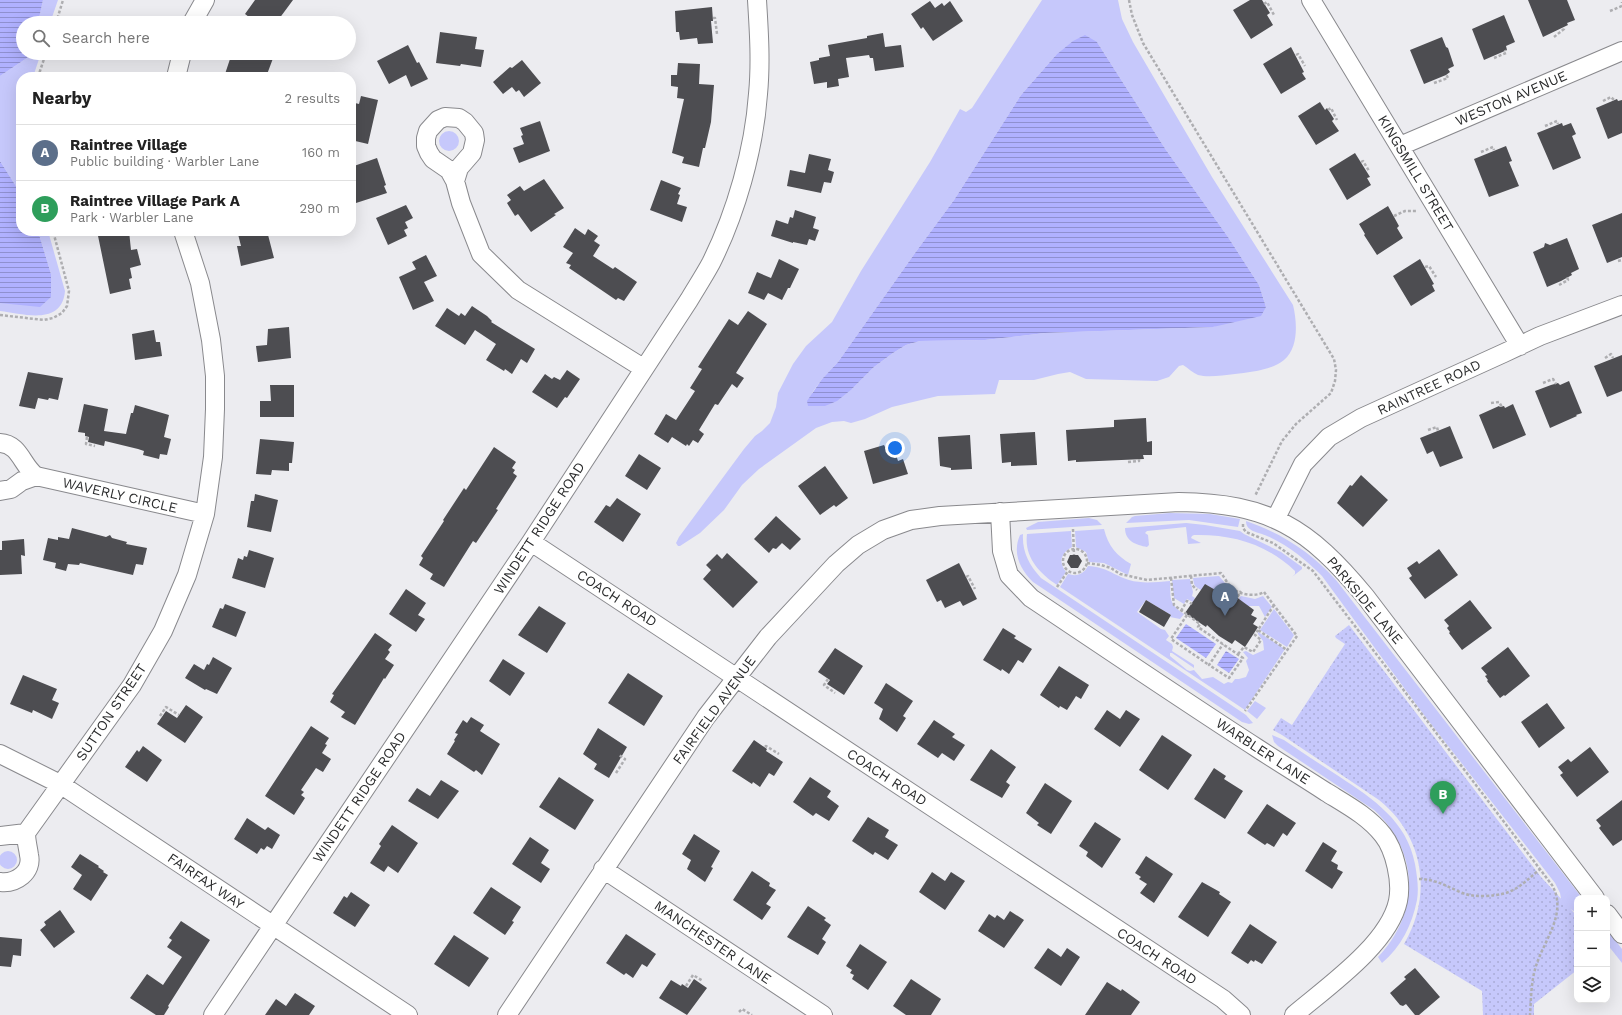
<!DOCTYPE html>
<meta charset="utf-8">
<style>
body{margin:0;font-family:"Work Sans",sans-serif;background:#f6f6f6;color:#222}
.controls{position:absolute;right:12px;bottom:12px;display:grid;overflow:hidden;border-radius:8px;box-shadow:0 4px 16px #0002}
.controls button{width:36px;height:36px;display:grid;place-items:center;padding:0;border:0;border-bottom:1px solid #e0e0e0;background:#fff;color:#222;font:20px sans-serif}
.you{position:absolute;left:895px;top:448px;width:14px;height:14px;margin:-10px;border:3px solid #fff;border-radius:50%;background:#1a73e8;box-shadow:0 0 0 6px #1a73e833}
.badge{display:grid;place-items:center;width:26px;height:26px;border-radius:50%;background:#ea580c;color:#fff;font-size:13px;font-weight:700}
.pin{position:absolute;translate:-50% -33px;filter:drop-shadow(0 1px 2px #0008)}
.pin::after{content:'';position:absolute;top:21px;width:14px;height:12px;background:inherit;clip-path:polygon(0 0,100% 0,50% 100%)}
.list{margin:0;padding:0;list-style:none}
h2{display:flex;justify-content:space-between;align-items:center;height:52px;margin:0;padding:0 16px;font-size:17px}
h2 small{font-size:13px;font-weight:400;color:#767676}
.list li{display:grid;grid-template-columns:26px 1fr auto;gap:12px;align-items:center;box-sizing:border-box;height:56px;padding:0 16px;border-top:1px solid #e0e0e0}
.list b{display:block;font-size:15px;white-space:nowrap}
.list p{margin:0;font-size:13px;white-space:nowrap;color:#767676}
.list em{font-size:13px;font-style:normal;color:#767676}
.icon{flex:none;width:22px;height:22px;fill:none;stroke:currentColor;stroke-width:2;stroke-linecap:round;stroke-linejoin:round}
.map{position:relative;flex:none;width:1622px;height:1015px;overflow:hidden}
.search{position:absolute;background:#fff;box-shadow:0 4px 16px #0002;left:16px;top:16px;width:340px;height:44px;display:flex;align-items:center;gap:10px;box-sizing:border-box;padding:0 14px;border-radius:22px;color:#767676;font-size:15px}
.panel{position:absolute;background:#fff;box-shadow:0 4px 16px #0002;left:16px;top:72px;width:340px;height:164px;border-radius:16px}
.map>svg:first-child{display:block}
</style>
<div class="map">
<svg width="1622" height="1015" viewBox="0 0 1622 1015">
<defs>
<pattern id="park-dots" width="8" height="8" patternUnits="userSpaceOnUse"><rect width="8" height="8" fill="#c6c8fb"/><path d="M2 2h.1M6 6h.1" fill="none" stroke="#aaacd7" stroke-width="1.8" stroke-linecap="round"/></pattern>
<pattern id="water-rules" width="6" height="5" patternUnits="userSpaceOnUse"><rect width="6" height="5" fill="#b0b1ff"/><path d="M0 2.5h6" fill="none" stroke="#8f90cf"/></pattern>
</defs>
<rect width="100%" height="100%" fill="#ececf0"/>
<path fill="#c6c8fb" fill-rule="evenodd" d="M43 0H58L50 23H38Z
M1042 0H1118L1122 19 1133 42 1212 177 1293 305C1297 321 1299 348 1284 360 1272 370 1250 372 1235 374 1223 375 1209 378 1198 375 1193 373 1188 368 1183 365L1179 366 1169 377 1157 381 1086 379 1070 372 1058 374 1034 380H999L995 394 938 396 892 407 865 419 851 423 844 421 832 422 816 428 759 469 742 485 724 510 700 533 680 546H678L676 543 679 537 744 449 755 436 762 431 770 423 776 407 778 393 793 364 806 346 832 322 861 271 930 162 960 109 966 112 972 108ZM1097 42 1166 150 1228 237 1259 285 1266 307 1213 327 1045 333 985 340 920 341 906 345 893 353 874 367 852 389 812 393 822 379 838 362 915 253 954 200 1021 95 1056 55Z
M29 53H41L33 77H21V194L0 161V76L27 58Z
M439 141a10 10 0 1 1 20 0a10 10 0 1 1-20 0Z
M38 231H48L65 291C62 326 24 314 0 311V303H5L51 274Z
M1170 513 1210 514 1240 519 1238 527 1189 520 1126 523 1132 517 1135 516Z
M1089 518 1097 520 1102 525 1027 530 1026 528 1038 522Z
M1246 521C1281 533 1311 552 1336 580L1582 898H1577V913L1562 904 1560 893 1555 883 1424 715 1322 576C1306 560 1288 545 1267 536 1259 532 1246 532 1246 521Z
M1186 523 1205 525 1240 531 1244 534 1281 552 1302 567V569L1292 577 1295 574V571C1267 544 1232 534 1194 535L1192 536 1191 538 1201 543 1188 544 1186 527 1147 531 1145 533 1148 535 1149 545 1147 547C1136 545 1125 541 1125 528Z
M1104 529C1108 546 1117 556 1131 564L1128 575 1104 563 1089 562 1086 552 1076 547 1075 531Z
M1071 531 1072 547C1061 553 1058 562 1066 572L1057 585C1039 573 1024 557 1027 534Z
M1023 534C1022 552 1029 565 1041 578L1246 715 1253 723 1249 724 1242 722 1033 582C1020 569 1012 553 1020 535Z
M1088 566C1107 567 1113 575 1129 580 1143 584 1156 582 1170 581 1171 599 1168 603 1184 614L1180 619 1170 617 1171 615 1146 600 1137 612 1161 629 1165 630 1169 636 1166 640 1172 644 1173 647 1172 651 1194 665V668L1172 653H1170V656L1187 670 1190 671 1194 670 1202 679 1213 677 1224 684 1228 682 1232 683 1235 679H1239L1246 677 1249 670 1246 661 1248 658 1243 652 1246 651 1253 655 1264 650 1263 641 1258 634V632L1285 649 1245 710 1060 587 1068 574C1077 577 1084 574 1088 566Z
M1219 576 1231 590 1237 594 1233 600 1229 591 1224 588H1219L1216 592 1207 585 1201 590C1195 586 1194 587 1193 578Z
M1190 579 1193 592 1192 596 1195 598 1193 602 1187 599 1184 604 1174 598 1172 580Z
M1241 596 1255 599 1263 596 1272 607 1265 617 1259 606H1248L1243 602H1236Z
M1274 609 1294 635 1287 647 1260 630Z
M1255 701 1266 708 1257 719 1247 711Z
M1272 735 1284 740C1302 752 1321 765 1340 777 1373 799 1407 821 1415 864 1417 876 1419 888 1417 900 1412 925 1401 947 1382 963L1378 957C1420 913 1420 852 1374 810L1278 746 1274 742Z
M-1 860a9 9 0 1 1 18 0a9 9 0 1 1-18 0Z
M1607 930 1622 949V963L1607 944Z"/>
<path fill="url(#park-dots)" d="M1349 625 1541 877 1577 916V970L1534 1004V1015H1483L1482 991 1404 944C1433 895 1424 836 1379 800L1282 735 1273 730 1281 718 1292 725 1345 644 1336 638 1335 636Z"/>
<path fill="url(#water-rules)" d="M0 0H43L38 23H23V53H29L27 58 0 76Z
M1085 35 1097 42 1166 150 1228 237 1259 285 1266 307 1261 316 1213 327 1045 333 985 340 920 341 906 345 893 353 874 367 852 389 837 401 825 406H808L807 401 822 379 838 362 915 253 954 200 1021 95 1056 55 1073 41Z
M0 161 21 194V231H38L51 274V297L40 307 0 303Z
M1186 624 1216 644 1206 658 1176 638Z
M1226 651 1239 659 1229 673 1217 665Z"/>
<path fill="#4d4d51" d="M255 0H293L276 23H257L245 14Z
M1250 0H1262L1270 13 1267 15 1273 25 1251 39 1233 10Z
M1528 0H1567L1575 20 1567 23 1568 25 1543 37Z
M930 1 935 8 942 3 944 6 950 1 963 21 933 41 923 27 921 29 911 14Z
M712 7 713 21H711L713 43 698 44 697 38 680 40 679 32H676L675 11Z
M1504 15 1515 42 1506 46 1507 50 1484 60 1472 29Z
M440 32 477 37 475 49 484 50 481 67 461 64 460 66 436 63Z
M883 33 885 47 901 45 904 67 875 71 873 58H870L869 55 846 58 849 77 838 79 839 86 827 88V82L814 84 810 62 819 60V58L830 56 828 45 867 38V36Z
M1442 37 1446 47 1448 48 1454 66 1448 69 1450 72 1446 75 1424 84 1410 50Z
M408 45 417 63 419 62 428 79 411 87 406 75 389 84 377 61Z
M1291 47 1304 72 1302 73 1306 79 1281 94 1263 64Z
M232 53H275L266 77H224Z
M522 60 541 83 524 97 519 90 516 92 512 87 503 94 493 82 510 67 512 68Z
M678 63 700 64 699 84 714 85 711 122 705 148H703L699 167 682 163 684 157 672 153 684 99 677 98 678 87 671 86V75H677Z
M361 96 378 100 368 144 351 140V102L359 104Z
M1617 99 1618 101 1622 100V133L1608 139 1596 108Z
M1320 102 1325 110 1327 108 1334 119 1332 121 1339 131 1316 145 1298 116Z
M540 121 550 151 519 163 513 148 524 144 521 136 523 135 520 128Z
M1562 123 1563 126 1571 123 1576 134 1572 136 1581 158 1553 170 1537 133Z
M1506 146 1512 161 1509 162 1519 186 1489 197 1474 159Z
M1355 153 1370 177 1367 178 1371 185 1347 200 1329 169Z
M809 154 831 159 828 170 834 172 831 183 824 182 821 193 787 186 790 170 805 173Z
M377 158 386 185 384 186 387 193 356 203 351 187V167Z
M544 179 564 208 554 214 556 215 531 232 518 214 515 216 507 203 511 200 507 195 520 186 524 191Z
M661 180 681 188 678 194 680 195 677 204 687 207 682 222 650 210Z
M406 205 413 218 405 222 408 228 404 230 407 236 388 245 376 218Z
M1388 206 1399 226 1397 228 1403 238 1377 255 1364 235 1365 234 1359 224Z
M795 210 816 217 813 228 819 230 815 241 809 239 807 245 793 242V243L771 236 776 220 788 224 790 217 793 218Z
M1622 213V257L1607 263 1592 225Z
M575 228 585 235 588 229 598 236 594 241 600 245 593 256 613 269 615 267 637 282 624 301 618 298 616 300 569 268 571 265 566 263 573 253 563 247Z
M97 231H129L131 250 137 249 141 265 130 268 132 278 129 279 131 289 110 294Z
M250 231H267L274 258 241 266 237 246H241L238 234Z
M1567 238 1579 269 1571 273 1572 275 1561 281 1547 287 1533 252 1544 247 1545 243 1550 245Z
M426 255 437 276 424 282 434 301 413 310 399 277 416 269 412 262Z
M779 259 799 269 790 288H788L782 300 768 293 764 300 748 293 757 272 771 278Z
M1420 259 1434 284 1432 285 1435 291 1411 306 1393 276Z
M472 306 487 316 492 321 491 322 535 349 527 363 521 359 512 374 505 369 504 371 486 360 496 344 475 330 465 345 435 326 447 308 459 316 461 313 465 316Z
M748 311 767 324 736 373 744 378 737 388 732 384 718 405 715 404 699 430 704 434 698 443 693 440 689 446 687 444 686 446 672 437 668 443 654 434 666 414 676 420 695 391 690 388 702 369 698 367 729 319 738 325Z
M289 327 291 358 258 362 256 346 267 345 268 329Z
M154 330 156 342H160L162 356 135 360 132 334Z
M1622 355V391L1607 397 1594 366Z
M567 370 580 379 567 398 565 397 557 408 532 392 545 374 552 379 554 377 560 380Z
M28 372 63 378 58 400 49 398 48 400 38 398 35 409 19 406Z
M1569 381 1582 413 1576 415 1577 416 1550 428 1535 391 1551 385 1558 383 1560 385Z
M270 385H294V417H260V401H271Z
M84 404 108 409 104 431 126 434 131 413H133L135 405 169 415 164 437 171 439 167 455 160 454 159 459 143 455 144 451 138 449 105 441 104 446 88 442 89 437 85 436V433L78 432Z
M1513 404 1526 435 1493 449 1479 415 1499 406 1500 407 1504 406 1505 408Z
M1146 418 1147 442 1152 441V455H1143L1144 459 1076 462V460L1068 461 1066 430 1114 427V420Z
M1450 426 1463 458 1440 467 1433 451 1427 454 1420 438Z
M1035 432 1037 465 1011 466V462L1002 463 1000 434Z
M970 435 972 469 951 470V468L940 466 938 437Z
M260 439 294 442 292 463H289V471L272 470 271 475 256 474Z
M884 445 885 447 893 445 898 461 903 459 908 474 873 484 864 451Z
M494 447 516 462 512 468 515 470 513 473 517 476 496 509 498 510 476 543 473 541 444 587 430 579 433 574 419 565 423 558 421 556 444 521 443 520 464 488 466 490Z
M639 454 661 468 647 490 625 476Z
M825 466 848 498 836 507 834 505 820 515 798 486Z
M1361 475 1388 500 1363 527 1337 503 1350 485 1352 486Z
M255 494 278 500 271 532 247 527 251 501H254Z
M617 498 641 514 623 542 594 522 606 505 610 507Z
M776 516 801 539 790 550 782 543 776 549 773 548 769 553 754 539Z
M72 528 106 537 110 535 112 538 127 542 126 544 147 548 143 565 136 564 133 575 80 563 79 565 68 564 66 571 55 568 56 563 43 560 48 538 58 540V537L69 539Z
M24 539 25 556 21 555 22 574 0 575V550H2V541Z
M1439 549 1458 575 1425 599 1409 578 1412 576 1407 568 1417 561 1419 564Z
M249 550 274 558 265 588 232 578 238 558 243 560 244 556 247 557Z
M727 553 758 582 733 608 703 579 711 570 706 565 717 554 722 559Z
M1070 555H1078L1082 561 1078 568H1071L1067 562Z
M959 563 977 599 963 606 960 601 945 608 941 600 937 602 926 580Z
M1205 584 1217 591 1224 588 1254 610 1251 615 1257 618 1253 624 1258 627 1245 647 1235 640 1232 644 1219 636 1207 625 1206 627 1185 613Z
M406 589 426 603 418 615 425 619 416 632 389 614Z
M1146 600 1171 615 1164 627 1139 612Z
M1470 600 1492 628 1462 650 1449 633 1450 632 1447 628 1449 626 1444 620Z
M225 604 246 612 236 637 212 627 220 608 223 609Z
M539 606 566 623 547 653 518 635Z
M1003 628 1016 636 1014 638 1032 649 1023 663 1018 660 1009 674 1002 669 1001 671 983 660Z
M375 633 392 645 388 650 390 652 385 659 394 665 385 679 384 678 355 725 341 717 345 712 330 702 334 695 332 694Z
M1508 647 1530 676 1505 696 1504 695 1500 698 1487 681 1488 680 1485 676 1487 675 1481 668Z
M835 648 863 666 844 695 827 684 830 680 818 672Z
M213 657 232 668 217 694 206 689 205 690 185 678 194 664 204 670 207 664 209 665Z
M503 659 525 673 510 696 489 681Z
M1059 666 1089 685 1081 699 1076 696 1067 710 1060 706 1059 708 1040 695Z
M628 673 663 696 644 726 608 703Z
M23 675 57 689 52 700 59 703 52 719 33 710 32 713 10 704Z
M886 683 913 701 903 716 906 718 897 732 879 719 883 709 874 703Z
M1547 703 1565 728 1539 748 1521 722Z
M186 705 203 717 185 743 157 724 166 711 177 718Z
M1107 710 1120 719 1126 710 1140 719 1120 747 1094 729Z
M471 717 484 725 480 731 500 744 482 775 476 770 474 772 447 754 455 741 454 740 458 734 455 733 463 720 467 723Z
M934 720 955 734 952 737 965 745 954 761 942 753 938 758 917 744Z
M311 726 329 738 325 744 327 745 322 753 331 759 323 772 316 768 301 790 304 792 301 795 305 798 294 815 265 796Z
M598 728 627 747 609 778 594 769 597 764 583 754Z
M1162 735 1192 755 1168 790 1139 770Z
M754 740 767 749 766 751 783 762 774 776 769 773 760 787 753 782 752 784 732 771Z
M143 746 162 760 147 782 125 767 137 750 139 752Z
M1590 747 1609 772 1577 797 1560 775 1563 773 1558 767 1568 759 1571 762Z
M991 749 1016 767 1006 782 1010 785 1002 798 970 780Z
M1214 768 1226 776 1224 779 1243 791 1225 819 1194 799Z
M559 777 594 800 575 830 539 807Z
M810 777 831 791 827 797 839 806 829 821 816 813 813 816 793 802Z
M441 780 459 791 438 819 408 801 417 788 430 796Z
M1045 783 1072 801 1051 834 1037 825 1039 823 1026 813Z
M1622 800V840L1613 846 1599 828 1601 826 1596 820Z
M1267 804 1296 823 1287 836 1283 833 1274 847 1267 843 1265 845 1247 833Z
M868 817 889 830 885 837 898 845 888 860 875 852 873 855 852 841Z
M247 818 265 830 268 827 280 835 272 849 267 846 264 850 261 848 257 854 234 839Z
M1095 822 1121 839 1102 868 1086 856 1088 852 1079 846Z
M392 825 418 843 398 873 388 866 384 872 370 863 381 846 379 844Z
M694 834 720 851 711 867 713 868 705 882 687 869 691 860 682 854Z
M530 837 549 850 541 863 550 869 541 883 512 864Z
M1323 842 1337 851 1331 861 1338 865 1337 869 1343 872 1332 889 1305 871Z
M80 854 99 866 98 867 104 871 103 872 108 875 91 901 73 889 82 875 71 867Z
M1146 856 1173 874 1154 903 1140 893 1147 884 1139 879 1141 877 1135 873Z
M752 871 770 883 769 886 776 890 766 904 771 907 762 920 733 900Z
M932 872 945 881 951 872 965 881 945 910 919 892Z
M1202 882 1220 892 1219 894 1231 902 1208 937 1178 917Z
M491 887 521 907 512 921 514 922 505 935 473 913Z
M351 892 370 905 355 927 333 913 344 896 347 898Z
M808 906 826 918 824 920 831 925 822 939 826 942 818 955 787 937Z
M60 910 75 932 54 948 40 930 46 925 44 922Z
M1010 911 1024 920 1004 948 978 931 989 914 995 918 997 915 1004 920Z
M181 921 210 940 168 1006 169 1007 164 1015H156L130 998 147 974 163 985 167 979 182 957 167 947 172 940 169 938Z
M1250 924 1277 942 1262 964 1255 960 1254 962 1251 960 1248 964 1231 953Z
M626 934 656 954 647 967 642 964 633 978 626 973 624 975 606 963Z
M454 935 489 958 469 987 434 964Z
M0 937 22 939 21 956 13 955 11 967 0 966Z
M860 944 887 962 868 990 852 979 854 975 850 973 852 970 846 966Z
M1048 948 1061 957 1067 948 1080 957 1061 986 1034 968Z
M1415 968 1440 997 1419 1015H1415L1406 1004 1403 1006 1400 1005 1390 993 1406 979 1404 977Z
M694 979 707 988 687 1015 659 998 671 980 681 986 682 984 688 988Z
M911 979 941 999 931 1015H906L893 1006Z
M1107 982 1121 991 1122 989 1140 1002 1131 1015H1085Z
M295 993 315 1006 309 1015H265L276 999 286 1006Z"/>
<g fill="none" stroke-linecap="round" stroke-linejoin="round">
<defs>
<path id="minor" d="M1311 0 1520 346
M192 23 205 0
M176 77 182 53
M1400 146 1622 51
M455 181 459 168 472 153 475 140 474 133 465 122 459 118 445 117 438 120 428 131 426 138V146L429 153 433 159 449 170 455 181 461 203 481 254 518 290 643 368
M0 443C20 444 22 466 36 476L205 514
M0 491 11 489 22 481 36 476
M1000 512 1002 551 1009 575 1031 598C1106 648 1181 699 1257 748 1280 763 1303 777 1326 792 1347 805 1368 816 1383 835 1395 850 1402 882 1398 901 1389 944 1327 987 1294 1015
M1276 518 1303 464 1329 437 1361 418 1504 353 1540 336 1622 305
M531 542 1223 999 1241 1015
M0 754 60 784 408 1015
M0 836 26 833 132 685 163 631 187 575 205 514 213 457 215 409V376L211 340 200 283 183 231
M603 869 823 1015
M0 882C16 884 33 872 29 855 28 847 26 841 26 833
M1607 914 1622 934
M213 1015 531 542 689 300C696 288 704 276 711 263 736 213 754 150 758 94 761 63 759 32 757 0
M507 1015 706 717 768 637 836 564 858 545 883 530 911 520 940 516 1179 502C1269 503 1309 528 1365 596L1595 898"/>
</defs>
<use href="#minor" stroke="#89898d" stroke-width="20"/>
<path stroke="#aeaeb1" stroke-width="2.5" stroke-dasharray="3 2" stroke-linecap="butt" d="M1129 0 1132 15 1143 43 1334 359 1336 370 1335 381 1331 393 1296 424 1282 441 1255 496
M1622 2V3
M1264 4 1267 2 1274 15
M1610 11 1622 6
M713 18H715L717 34
M56 23 63 0
M1554 37 1564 29V27
M1296 55 1298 54 1305 66
M1494 58 1506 53 1505 50
M38 77 46 53
M1434 83 1448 78 1446 74
M1603 101 1611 97 1614 100
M1328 110 1331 108 1337 120
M1545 126 1557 121 1558 124
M1481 152 1493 147 1494 150
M1361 162 1363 161 1369 171
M1394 216 1405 211H1416
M1618 261 1622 260
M1425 267 1429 266 1436 277
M1559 285 1568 280 1567 277
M0 315 44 320 53 318 62 313 67 306 69 291 53 231
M1605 358 1611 354 1613 358
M1543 383 1553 379 1556 384
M1491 403 1499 402 1502 407
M1428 430 1437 427 1438 431
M87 437 86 444 95 446
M1128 462 1139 461V459
M1243 524V528L1246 532 1273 543 1313 571 1552 885C1568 913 1544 940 1536 966 1531 981 1531 1000 1530 1015
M1073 529 1074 555
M1063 561a12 12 0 1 1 24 0a12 12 0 1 1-24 0Z
M1087 563 1101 565 1111 568 1120 574 1147 580 1221 573C1225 578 1228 585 1233 589 1241 595 1256 597 1264 592L1297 636 1245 711
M1191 576 1192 585 1197 590
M966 577 968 576 975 589
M1171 578 1174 605 1200 624 1198 627 1243 658 1229 678 1209 665 1223 644
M1057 587 1068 571
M1235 601 1241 591
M1274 605 1258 630 1287 650
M1181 611 1187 601 1192 604
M1187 615 1171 639 1209 665
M1238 654 1244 647 1253 652 1261 640 1255 635 1258 630
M828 679 824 685 835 693
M160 716 166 707 179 715
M765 747 766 746 779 754
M616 773 625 759 619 755
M1419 879C1435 879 1446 886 1460 892 1469 896 1476 896 1485 896 1513 895 1519 887 1539 870
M686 986 693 975 703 981
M739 1012 742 1009 752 1015"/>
<use href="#minor" stroke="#fff" stroke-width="18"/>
</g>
<g text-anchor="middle" stroke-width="4" stroke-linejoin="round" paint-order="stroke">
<g font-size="14" fill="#2b2c2d" stroke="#fff">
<text transform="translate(1511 98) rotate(-23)" y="5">WESTON AVENUE</text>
<text transform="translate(1416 173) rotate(59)" y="5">KINGSMILL STREET</text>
<text transform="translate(1429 387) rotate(-25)" y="5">RAINTREE ROAD</text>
<text transform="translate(120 495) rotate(13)" y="5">WAVERLY CIRCLE</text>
<text transform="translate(539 528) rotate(-57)" y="5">WINDETT RIDGE ROAD</text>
<text transform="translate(617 598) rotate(33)" y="5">COACH ROAD</text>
<text transform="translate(1365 600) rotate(50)" y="5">PARKSIDE LANE</text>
<text transform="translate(714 710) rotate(-54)" y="5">FAIRFIELD AVENUE</text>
<text transform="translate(111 712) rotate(-56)" y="5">SUTTON STREET</text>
<text transform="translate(1263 751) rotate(33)" y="5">WARBLER LANE</text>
<text transform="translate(887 777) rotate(33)" y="5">COACH ROAD</text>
<text transform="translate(359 797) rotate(-56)" y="5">WINDETT RIDGE ROAD</text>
<text transform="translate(206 881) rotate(34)" y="5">FAIRFAX WAY</text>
<text transform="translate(713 942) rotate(34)" y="5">MANCHESTER LANE</text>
<text transform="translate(1157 956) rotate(33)" y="5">COACH ROAD</text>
</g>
</g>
</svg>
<div class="controls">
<button>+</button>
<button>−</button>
<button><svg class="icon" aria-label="layers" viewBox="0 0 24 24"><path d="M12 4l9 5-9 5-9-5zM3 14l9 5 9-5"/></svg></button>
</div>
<div class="you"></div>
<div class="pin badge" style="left:1225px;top:616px;background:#5c6f8a">A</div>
<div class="pin badge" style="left:1443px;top:814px;background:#2e9e5b">B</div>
<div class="search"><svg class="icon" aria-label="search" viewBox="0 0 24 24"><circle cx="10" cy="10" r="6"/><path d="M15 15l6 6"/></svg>Search here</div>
<section class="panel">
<h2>Nearby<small>2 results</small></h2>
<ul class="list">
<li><span class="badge" style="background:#5c6f8a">A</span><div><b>Raintree Village</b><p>Public building · Warbler Lane</p></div><em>160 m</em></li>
<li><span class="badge" style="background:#2e9e5b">B</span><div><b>Raintree Village Park A</b><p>Park · Warbler Lane</p></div><em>290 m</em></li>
</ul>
</section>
</div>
